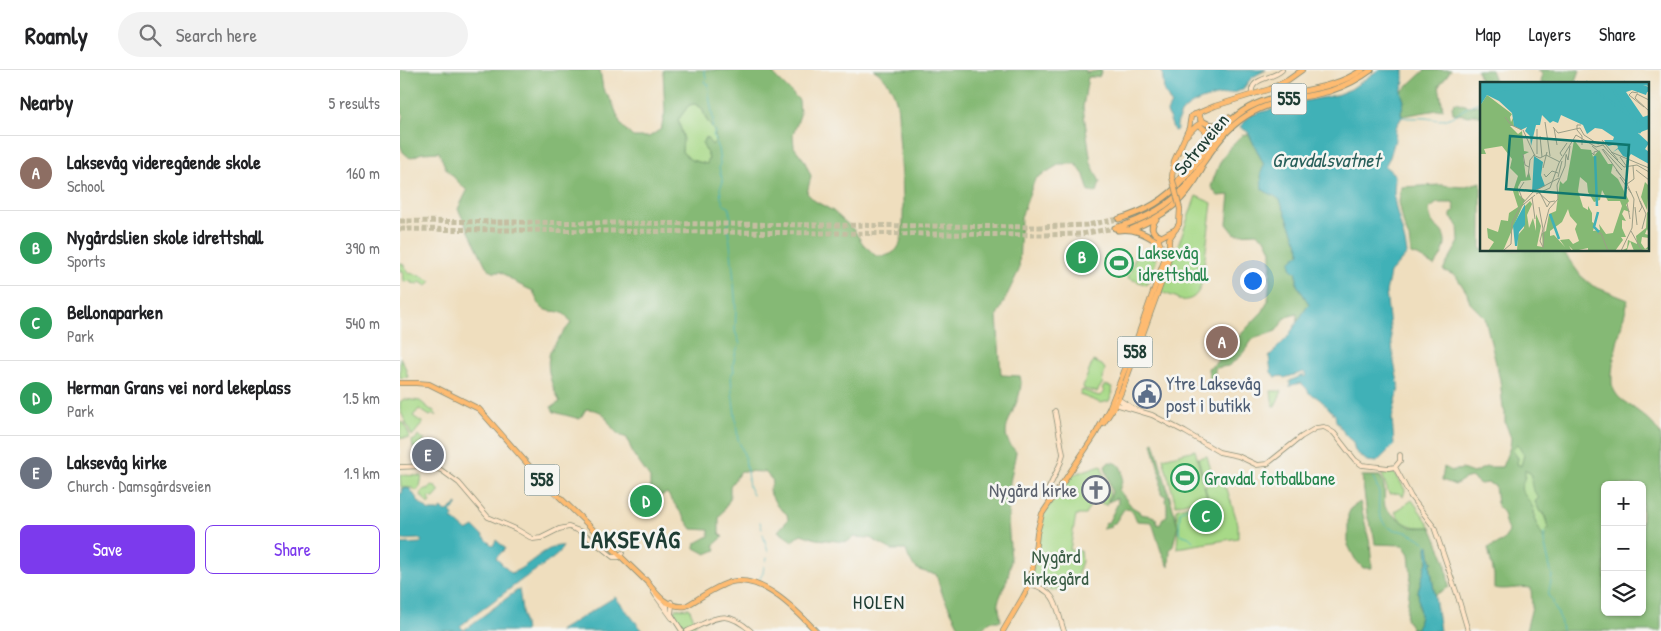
<!DOCTYPE html>
<meta charset="utf-8">
<style>
body{margin:0;font-family:"Patrick Hand",sans-serif;background:#f2f2f2;color:#202124}
.controls{position:absolute;right:15px;bottom:15px;display:grid;overflow:hidden;border-radius:8px;box-shadow:0 1px 4px #0004}
.controls button{width:45px;height:45px;display:grid;place-items:center;padding:0;border:0;border-bottom:1px solid #e0e0e0;background:#fff;color:#202124;font:25px sans-serif}
.you{position:absolute;left:852px;top:210px;width:18px;height:18px;margin:-12px;border:4px solid #fff;border-radius:50%;background:#1a73e8;box-shadow:0 0 0 8px #1a73e833}
.badge{display:grid;place-items:center;width:32px;height:32px;border-radius:50%;background:#7c3aed;color:#fff;font-size:16px;font-weight:700}
.pin{position:absolute;translate:-50% -50%;border:2px solid #fff;box-shadow:0 1px 5px #0006}
.list{margin:0;padding:0;list-style:none}
h2{display:flex;justify-content:space-between;align-items:center;height:65px;margin:0;padding:0 20px;font-size:21px}
h2 small{font-size:16px;font-weight:400;color:#757577}
.list li{display:grid;grid-template-columns:32px 1fr auto;gap:15px;align-items:center;box-sizing:border-box;height:75px;padding:0 20px;border-top:1px solid #e0e0e0}
.list b{display:block;font-size:19px;white-space:nowrap}
.list p{margin:0;font-size:16px;white-space:nowrap;color:#757577}
.list em{font-size:16px;font-style:normal;color:#757577}
.actions{display:flex;gap:10px;padding:15px 20px}
.actions a{flex:1;padding:11px 0;border:1px solid #7c3aed;border-radius:8px;text-align:center;font-size:18px;color:#7c3aed}
.actions .main{background:#7c3aed;color:#fff}
.icon{flex:none;width:28px;height:28px;fill:none;stroke:currentColor;stroke-width:2;stroke-linecap:round;stroke-linejoin:round}
.map{position:relative;flex:none;width:1261px;height:561px;overflow:hidden}
header{display:flex;align-items:center;gap:30px;box-sizing:border-box;height:70px;padding:0 25px;background:#fff;border-bottom:1px solid #e0e0e0}
header strong{font-size:24px}
nav{display:flex;gap:28px;margin-inline-start:auto;font-size:18px}
.search{width:350px;height:45px;background:#f2f2f2;display:flex;align-items:center;gap:12px;box-sizing:border-box;padding:0 18px;border-radius:28px;color:#757577;font-size:19px}
main{display:flex}
aside{flex:1;background:#fff}
.map>svg:first-child{display:block}
</style>
<header>
<strong>Roamly</strong>
<div class="search"><svg class="icon" aria-label="search" viewBox="0 0 24 24"><circle cx="10" cy="10" r="6"/><path d="M15 15l6 6"/></svg>Search here</div>
<nav><a>Map</a><a>Layers</a><a>Share</a></nav>
</header>
<main>
<aside>
<h2>Nearby<small>5 results</small></h2>
<ul class="list">
<li><span class="badge" style="background:#8d6e63">A</span><div><b>Laksevåg videregående skole</b><p>School</p></div><em>160 m</em></li>
<li><span class="badge" style="background:#2e9e5b">B</span><div><b>Nygårdslien skole idrettshall</b><p>Sports</p></div><em>390 m</em></li>
<li><span class="badge" style="background:#2e9e5b">C</span><div><b>Bellonaparken</b><p>Park</p></div><em>540 m</em></li>
<li><span class="badge" style="background:#2e9e5b">D</span><div><b>Herman Grans vei nord lekeplass</b><p>Park</p></div><em>1.5 km</em></li>
<li><span class="badge" style="background:#6b7280">E</span><div><b>Laksevåg kirke</b><p>Church · Damsgårdsveien</p></div><em>1.9 km</em></li>
</ul>
<div class="actions"><a class="main">Save</a><a>Share</a></div>
</aside>
<div class="map">
<svg width="1261" height="561" viewBox="0 0 1261 561">
<rect width="100%" height="100%" fill="#f6f6f2"/>
<filter id="ink" filterUnits="userSpaceOnUse"><feTurbulence type="fractalNoise" baseFrequency=".02" numOctaves="2"/><feDisplacementMap in="SourceGraphic" scale="10" xChannelSelector="R" yChannelSelector="G"/><feConvolveMatrix kernelMatrix="1 2 1 2 8 2 1 2 1" color-interpolation-filters="sRGB"/></filter>
<filter id="wash" filterUnits="userSpaceOnUse"><feTurbulence type="fractalNoise" baseFrequency=".0096" numOctaves="4" result="noise"/><feDisplacementMap in="SourceGraphic" scale="20" xChannelSelector="R" yChannelSelector="G"/><feGaussianBlur stdDeviation="1.12" result="paint"/><feColorMatrix in="noise" values="0 0 0 0 0 0 0 0 0 0 0 0 0 0 0 0 0 1.4 0 .05"/><feComposite in="paint" operator="in"/></filter>
<g filter="url(#wash)">
<rect width="100%" height="100%" fill="#efdebe"/>
<path fill="#a7d987" stroke="#638b5e" d="M295 34 302 38 306 49 314 61 316 70 312 75 307 94 291 90 282 82 283 66 278 50 289 35Z
M796 126 812 133 802 211C799 225 792 232 778 230V228L761 222Z
M737 182 757 189 747 215 728 208Z
M0 192 3 194 9 203 20 205 31 211 27 216 20 212 18 214 11 213V211L4 212 3 201H0Z
M0 287 5 297 8 307 0 308Z
M693 291 702 295 705 299 702 314 697 322 684 319 683 316Z
M705 315 712 317 711 321 713 322 709 331 701 333 680 325 682 320 699 326 703 324 704 321 702 319Z
M871 321H882L875 336H873Z
M4 329 20 331 31 340H33L37 346 33 344 30 346 19 339 13 346 23 353 12 366 0 340V332Z
M0 352 4 353 9 364V368H0Z
M18 365 25 370 22 372 25 374 21 377 13 378 12 371 16 369Z
M1117 374 1124 385 1121 396 1117 394 1118 388 1112 379Z
M795 380 807 427 776 435 763 388Z
M807 386 813 408 804 410 798 388Z
M701 395 710 424 706 435 693 430 685 445H676L670 480 681 481 682 491 675 513 652 521 631 509 638 478 639 463 644 443 672 405Z
M1125 399 1132 405 1139 427 1135 432 1140 442 1143 443 1149 459 1147 460 1144 470 1134 449C1138 435 1123 431 1121 419 1120 414 1124 405 1125 399Z
M993 402 997 406 1005 420 1003 427 1000 423 989 424 982 404Z
M0 405 22 406 20 417 17 421 12 418 1 417Z
M814 411H822L824 418 827 419 838 454V468L777 478 778 460 776 439 806 429 808 428 805 418 807 413Z
M31 415 35 416V417L40 421 34 428 28 427 31 432 29 435 20 424 23 420 30 418Z
M241 421C247 424 250 430 255 432L258 439C245 444 244 438 236 429L240 425Z
M1012 430 1031 457C1016 457 1004 458 995 442Z
M289 538 296 554 286 557 280 554 274 542 275 539Z"/>
<path fill="#85b974" stroke="#527b54" fill-rule="evenodd" d="M0 0H200L203 19 212 32 221 55 233 67H249L261 59 265 43 263 0H372L374 5 399 30 400 45 393 65 394 77 404 90 411 106 407 123 415 131 433 141 454 160 463 174 476 186C484 186 491 186 497 179 509 166 500 85 499 65 498 54 499 41 496 30 493 18 485 6 474 0H686V3L702 0 699 7H688L683 37 691 93 700 112 697 122H689L684 105 676 94H660L635 109 621 147 619 200 597 246 601 305 620 306C626 328 601 353 607 368 608 373 613 378 616 382L610 412 608 451 611 490 608 507 598 532 601 551H590L580 561 561 560 542 524 536 504C517 501 512 499 506 480H492L470 468 454 467 447 472 416 469 401 464 392 471 378 461 388 450 387 444 377 436 369 421 373 411 365 402 341 401 330 416V429L319 448V463L323 467 314 475 316 480 306 484 295 478 296 473 309 466V460L292 459 267 423 259 427 255 431 246 423 250 419V408L233 384 227 368C224 367 219 365 216 362 204 350 209 340 186 339L180 349 154 342 151 337 160 332C153 319 146 301 149 286 150 277 165 261 171 253 162 234 150 247 140 236 137 232 135 225 133 221L118 214 101 202H93L86 196 58 139 67 121 46 99 39 82 22 83 10 88 3 82 0 74V57L3 46 0 35ZM295 34 302 38 306 49 314 61 316 70 312 75 306 67 302 73 309 88 307 94 291 90 282 82 283 66 278 50 289 35Z
M1025 0H1051L1039 16 1043 39 1002 46 1001 43 1004 31 1001 22Z
M1076 0H1091L1096 14H1081L1078 2Z
M1138 0H1180L1175 14H1141L1142 4Z
M1055 32 1068 36 1081 35V47L1075 44 1069 46 1053 43 1052 36Z
M849 64 864 95 866 122 875 125 880 130 900 179V183L891 192 892 199 897 203V215C902 221 904 227 909 234L898 251 897 244 886 247 876 261 853 269 840 287 828 296 816 298 815 300 814 315H810L808 298 814 295 827 279 863 241 868 231 871 196V180L865 168 856 163 835 164 827 154 830 125 818 126 811 117C819 92 823 83 842 65Z
M1081 112V180H1162L1181 206 1193 216 1228 230C1223 253 1210 291 1212 314 1213 320 1217 326 1222 330 1236 340 1253 350 1261 366V561H1126L1132 537 1131 518C1118 516 1107 521 1094 518V505L1088 478 1102 472 1109 462 1106 456 1103 443 1097 435 1095 416 1088 413 1080 414 1071 407 1064 409 1055 415 1042 410 1044 397 1052 401 1062 399 1073 403 1086 397H1102L1110 377 1111 368 1105 352V342L1103 338 1100 310 1085 248 1070 233 1067 223 1056 206 1043 200 1059 172 1058 155 1051 148V144L1055 140 1053 133H1037L1029 139C1030 158 1040 155 1044 166 1048 176 1040 189 1034 196L1018 186 1011 184 1009 168 1004 156 999 132 1001 117 1041 115 1062 117ZM1117 374 1124 385 1121 396 1117 394 1118 388 1112 380ZM1125 399 1132 405C1130 415 1132 420 1139 427L1135 432 1140 442 1144 443 1149 459 1147 460 1144 469 1134 449C1137 437 1126 429 1121 419L1125 406ZM1205 415H1242V542H1205Z
M754 372 778 456 773 475 770 479 769 497 761 481 752 452 737 451 733 443 729 438 724 439 715 453 710 455 712 457 702 459 706 452 708 453 718 433 717 428 708 432 712 423 705 396 709 392C726 392 724 409 719 420L732 437 739 441 740 444 752 446 756 448 757 454 760 455 763 448 767 446V434L765 431 766 426 761 424V408L752 373Z
M962 406H980C987 416 983 426 985 437 986 441 1007 455 1011 457 1017 458 1025 457 1031 457L1045 490 1049 517 1035 525 1030 494 1033 492 1031 491 1029 476 1027 477 1028 492 1026 494 1018 521 1020 546 1017 559H1012L1006 548 1011 506 1009 484 1003 475 975 474 974 466 967 445Z
M960 432 970 474 972 498H963L955 489 948 475V445L951 438Z"/>
<path fill="#41b1b7" stroke="#307776" d="M762 0H866C860 3 853 6 849 11 846 14 845 18 841 20 836 23 829 24 822 25 803 28 775 36 777 60L774 61 767 42 771 34 764 21Z
M978 0H1004V12L1001 22 1004 31 1001 43 1002 47 996 57 995 70 990 87 985 96 995 105C995 114 993 125 995 133 998 150 1005 166 1007 184L990 203 986 222 994 292 999 318 992 348 994 375 977 392 967 391 955 381 953 372 945 365 942 359 936 351 935 345C925 335 922 329 909 323L907 319 901 313 892 315 890 317V311L903 305 904 307 906 306 904 302 884 308 882 306 875 307 871 302 869 286 887 268 909 234C904 227 902 221 897 215V203L892 200 890 192 900 183V179L880 130C875 125 868 124 862 119L861 103 864 95 848 62 840 57 850 45 895 33 936 25 951 19Z
M5 418 10 419 20 433 29 441H38L42 438 46 442 57 434V436L50 442 53 446 51 450H54L67 461 74 457 93 476 96 470 105 478 104 480 96 488 111 503C128 498 146 474 163 476L159 483 152 489 123 509 60 556 64 560 119 519 125 561H0V474L20 473 22 471 19 469 0 470V424L2 423 1 419Z
M1029 475 1031 491 1033 492 1030 494 1040 561H1009L1015 558 1017 559 1020 546 1018 521 1026 494 1028 492 1027 477Z
M215 527 243 561H159Z"/>
<g fill="none" stroke-linecap="round" stroke-linejoin="round">
<path stroke="#41b1b7" stroke-width="1" d="M304 0 306 7 305 13 309 14 308 18 310 20 309 22V25L313 49 312 58 315 62 313 66 318 79 320 93 319 98 323 112 320 118 321 128 324 135 329 137 331 150 327 157 329 164 333 200 336 240 335 261 340 274 336 281 333 295 334 301 331 305 332 322 338 369 345 387 349 417 353 425
M1002 47C1010 49 1018 47 1026 48 1033 49 1039 51 1046 49 1058 46 1067 34 1081 32
M973 408C975 413 978 418 979 423 979 433 977 442 982 450 988 462 998 459 1009 463 1016 466 1023 470 1028 476
M791 435 780 442 779 463 780 464 789 467 793 471
M360 452 362 459
M1144 463V471L1152 506 1148 526 1153 530V534L1160 548 1162 561
M363 464 368 482
M366 491 367 488
M359 510 363 503 364 496"/>
</g>
</g>
<g filter="url(#ink)">
<g fill="none" stroke-linecap="round" stroke-linejoin="round">
<path stroke="#c5bea2" stroke-width="5" stroke-dasharray="5 2.5" stroke-linecap="butt" d="M0 151 640 157 687 155 719 149
M0 159 643 165 681 164 715 158"/>
<defs>
<path id="secondary" d="M852 25C849 7 872 10 882 0
M715 330 718 329 734 339
M715 334 752 345 785 362 819 382 838 386 857 395 867 394 901 367 916 358 924 357 934 363 955 390 962 395 989 398 995 397
M0 397 26 396 41 400 59 413 88 447 116 459 133 469 141 468 159 459 169 457 182 462 213 487H220L222 483
M995 397 1011 427 1034 457 1058 527 1068 561
M995 397 1000 391V385
M652 428 648 424V420L661 392 663 384 655 341
M630 514C658 521 656 537 664 561
M253 521 256 526 272 548
M267 541V535L271 532 272 536 271 544 282 561
M287 561C316 549 324 537 351 561"/>
<path id="primary" d="M786 66 796 56 801 53 800 46 795 44
M772 107 774 91 789 58 791 46 815 36 870 19 888 10 902 0
M0 313H16L29 314 79 339 139 407 247 512
M703 354 716 334 725 313 765 203 769 186V169L779 154 780 139
M246 510C257 525 266 538 286 536 300 528 316 516 331 512 363 505 397 541 416 561
M603 561 623 527 630 514 634 490 637 463 642 444 695 365 709 339 735 274 765 188C766 177 757 176 759 168L776 159"/>
<path id="highway" d="M801 50C811 58 820 55 829 48
M776 114 805 74 806 69V61L799 55
M719 149C744 142 766 130 783 110 804 86 815 60 843 41 879 18 926 25 962 0
M756 149C750 156 751 163 760 166
M715 158C743 150 768 138 787 115 806 91 819 63 846 46 872 29 902 29 930 21 945 16 959 9 971 0
M732 159C766 145 784 132 802 99
M718 160C734 158 744 163 758 172"/>
</defs>
<use href="#secondary" stroke="#878e79" stroke-width="5.5"/>
<use href="#primary" stroke="#878e79" stroke-width="6"/>
<use href="#highway" stroke="#878e79" stroke-width="7"/>
<use href="#secondary" stroke="#ffe4c6" stroke-width="4"/>
<use href="#primary" stroke="#febb71" stroke-width="4.5"/>
<use href="#highway" stroke="#febb71" stroke-width="5"/>
<defs>
<path id="primary-bridge" d="M772 107 780 139"/>
</defs>
<use href="#primary-bridge" stroke="#878e79" stroke-width="6" stroke-linecap="butt"/>
<use href="#primary-bridge" stroke="#febb71" stroke-width="4.5"/>
</g>
</g>
<defs>
<symbol id="stadium-ring" viewBox="-11 -11 22 22"><circle r="9.5" fill="#f6f6f2" stroke="#2e9e5b" stroke-width="1.5"/><path d="M0-5a6.5 5 0 1 0 0 10a6.5 5 0 1 0 0-10ZM-3.5-1.8h7v3.6h-7Z" fill="#2e9e5b"/></symbol>
<symbol id="civic-ring" viewBox="-11 -11 22 22"><circle r="9.5" fill="#f6f6f2" stroke="#5c6f8a" stroke-width="1.5"/><path d="M-.6-6.5H3V-4.5H.6V-3L4-1V1h2V6H-6V1h2V-1L-.6-3ZM-1.2 2.5V6h2.4V2.5Z" fill="#5c6f8a"/></symbol>
<symbol id="church-ring" viewBox="-11 -11 22 22"><circle r="9.5" fill="#f6f6f2" stroke="#6b7280" stroke-width="1.5"/><path d="M-1.2-6h2.4v3.5h3.3v2.4h-3.3V6h-2.4V-.1h-3.3v-2.4h3.3Z" fill="#6b7280"/></symbol>
</defs>
<g fill-rule="evenodd">
<use href="#stadium-ring" x="703" y="177" width="32" height="32"/>
<use href="#civic-ring" x="731" y="308" width="32" height="32"/>
<use href="#stadium-ring" x="769" y="392" width="32" height="32"/>
<use href="#church-ring" x="680" y="404" width="32" height="32"/>
</g>
<g text-anchor="middle" stroke-width="5" stroke-linejoin="round" paint-order="stroke">
<g fill="#f6f6f2" stroke="#60746d" stroke-width="1">
<rect x="871.5" y="13.5" width="35" height="31" rx="4"/>
<rect x="717.5" y="266.5" width="35" height="31" rx="4"/>
<rect x="124.5" y="394.5" width="35" height="31" rx="4"/>
</g>
<g font-size="18" font-weight="bold" fill="#1f3d34">
<text x="889" y="35">555</text>
<text x="735" y="288">558</text>
<text x="142" y="416">558</text>
</g>
<g font-size="19" fill="#1f3d34" stroke="#f6f6f2">
<text transform="translate(801 74) rotate(-50)" y="7">Sotraveien</text>
</g>
<g font-size="19" fill="#27864d" stroke="#f6f6f2" text-anchor="start">
<text x="738" y="189">Laksevåg<tspan x="738" dy="22">idrettshall</tspan></text>
<text x="804" y="415">Gravdal fotballbane</text>
</g>
<g font-size="19" fill="#4e5e75" stroke="#f6f6f2" text-anchor="start">
<text x="766" y="320">Ytre Laksevåg<tspan x="766" dy="22">post i butikk</tspan></text>
</g>
<g font-size="19" fill="#5b616d" stroke="#f6f6f2" text-anchor="end">
<text x="677" y="427">Nygård kirke</text>
</g>
<g font-size="19" fill="#3a5c45" stroke="#f6f6f2">
<text x="656" y="493">Nygård<tspan x="656" dy="22">kirkegård</tspan></text>
</g>
<g font-size="20" font-style="italic" fill="#29605b" stroke="#f6f6f2">
<text x="926" y="97">Gravdalsvatnet</text>
</g>
<g font-size="20" letter-spacing="1" fill="#1f3d34" stroke="#f6f6f2">
<text x="479" y="539">HOLEN</text>
</g>
<g font-size="24" font-weight="bold" letter-spacing="1" fill="#1f3d34" stroke="#f6f6f2">
<text x="231" y="478">LAKSEVÅG</text>
</g>
</g>
<g transform="translate(1080 12)">
<rect width="169" height="169" fill="#efdebe"/>
<path d="M7 13 32 32 30 35 31 40 33 36 34 44H30L38 52 42 49 44 69 49 70 43 73 46 96 49 90 51 98 41 99 38 105 39 113 45 118 23 169H8L14 160 8 156 7 146 18 150 21 138 28 139 29 131 38 125 33 109 38 94 30 86 32 77 22 64 4 67 6 72H0V24ZM94 58 101 67 111 68 113 75 119 68 128 82H133L131 91 138 97 149 119 146 123 150 130 144 128 142 132 146 139 142 138V146L146 155H141L143 158 135 169H108V166L94 169 89 164 92 169H37L38 153 44 146 45 124 50 119 52 122 47 133 49 146 53 136 56 149V132L61 144 57 164 63 165 62 151 66 149 69 132 76 129 80 99 83 102 87 98ZM100 95 107 101 108 110 114 120 120 118 122 108 128 119H140L142 124 133 151 126 152 119 142 120 148 113 149 115 142 112 140V131L108 124V128L103 125 98 109ZM88 127 90 134 97 142 95 147 99 159 93 162 89 157 80 158 85 165 74 153 70 154V149L82 140ZM165 100 169 104 167 128 161 115ZM167 130 169 131V151L167 147 165 152 169 153V156L162 155 161 161 165 167 169 164V167L154 169 150 159 147 168 141 169 147 166 148 158 157 162 156 154 166 146Z" fill="#85b974" fill-rule="evenodd"/>
<path d="M0 0H169V4L163 3 169 5 166 13 152 8 146 10 163 35 169 33V47L158 51 169 61 165 67 169 70V82L151 72 148 76 143 74 138 67 133 70 138 66 137 62 128 64 124 58H133L134 55 122 47 115 46 107 52 103 43 81 33 78 41 73 39 70 41 62 33 60 43H56L51 64 50 54 45 49 47 45 41 48 34 44 32 31 19 19 7 13 0 24ZM54 74 63 80 61 93 65 104 52 110ZM45 122V143L39 150 37 164H35L33 144Z" fill="#41b1b7"/>
<path fill="none" stroke="#41b1b7" stroke-width="2.5" d="M97 0 109 4 164 44 159 51M106 0 162 6M129 0 148 32M144 0 169 9M0 11 54 3M0 13 11 8 95 0M115 74 117 124M118 130 114 145 119 150M70 132 79 157"/>
<path fill="none" stroke="#9c9e87" stroke-width="1" d="M158 11 152 10 149 13 164 25M169 18 157 12 155 16 169 29M25 35 31 43 42 48M65 40 70 74M101 43H97V48L102 54V63M73 45 78 51 100 46 104 53 118 62 122 61M74 46 77 63M43 48 54 72M60 54 62 75M122 58 138 78M122 67 141 94M123 67 142 88M128 69 144 85 157 83 169 90M131 70 169 86M112 71 114 73V70L118 69 112 64M43 72 45 83 49 85M57 72V47M86 72 88 78 90 64M53 73 60 76 66 73 80 80M82 74 80 71 87 61M140 75 147 85V78M63 86 67 70M136 88 147 101M156 88 169 98M64 92 66 95 72 89 78 91M48 95 50 78 55 72M78 95 82 79M140 95 151 111M70 106 79 81 96 53 116 65 123 63 129 70M156 109 162 125 159 130M59 111 69 120 75 119M60 111 67 125 70 120M56 112 70 106M52 115 55 137M43 119 39 108 44 100M160 119 166 132 162 147M43 121 53 110 79 96M147 121 150 137M59 125 63 147M155 125 157 143M38 127 55 113M151 149 162 169M118 152 121 151 128 169M63 165 60 159 63 147M63 166 64 146 69 127 78 117 77 103 85 84 86 73M24 168 31 162 32 141 39 127M141 169 152 146 154 117 147 102 154 97 153 84"/>
<path fill="#0f766e" fill-opacity="0.15" stroke="#0f766e" stroke-width="2.5" d="M30 54 149 63 145 116 26 107Z"/>
<rect width="169" height="169" fill="none" stroke="#1f3d34" stroke-width="2.5"/>
</g>
</svg>
<div class="controls">
<button>+</button>
<button>−</button>
<button><svg class="icon" aria-label="layers" viewBox="0 0 24 24"><path d="M12 4l9 5-9 5-9-5zM3 14l9 5 9-5"/></svg></button>
</div>
<div class="you"></div>
<div class="pin badge" style="left:822px;top:272px;background:#8d6e63">A</div>
<div class="pin badge" style="left:682px;top:187px;background:#2e9e5b">B</div>
<div class="pin badge" style="left:806px;top:446px;background:#2e9e5b">C</div>
<div class="pin badge" style="left:246px;top:431px;background:#2e9e5b">D</div>
<div class="pin badge" style="left:28px;top:385px;background:#6b7280">E</div>
</div>
</main>
